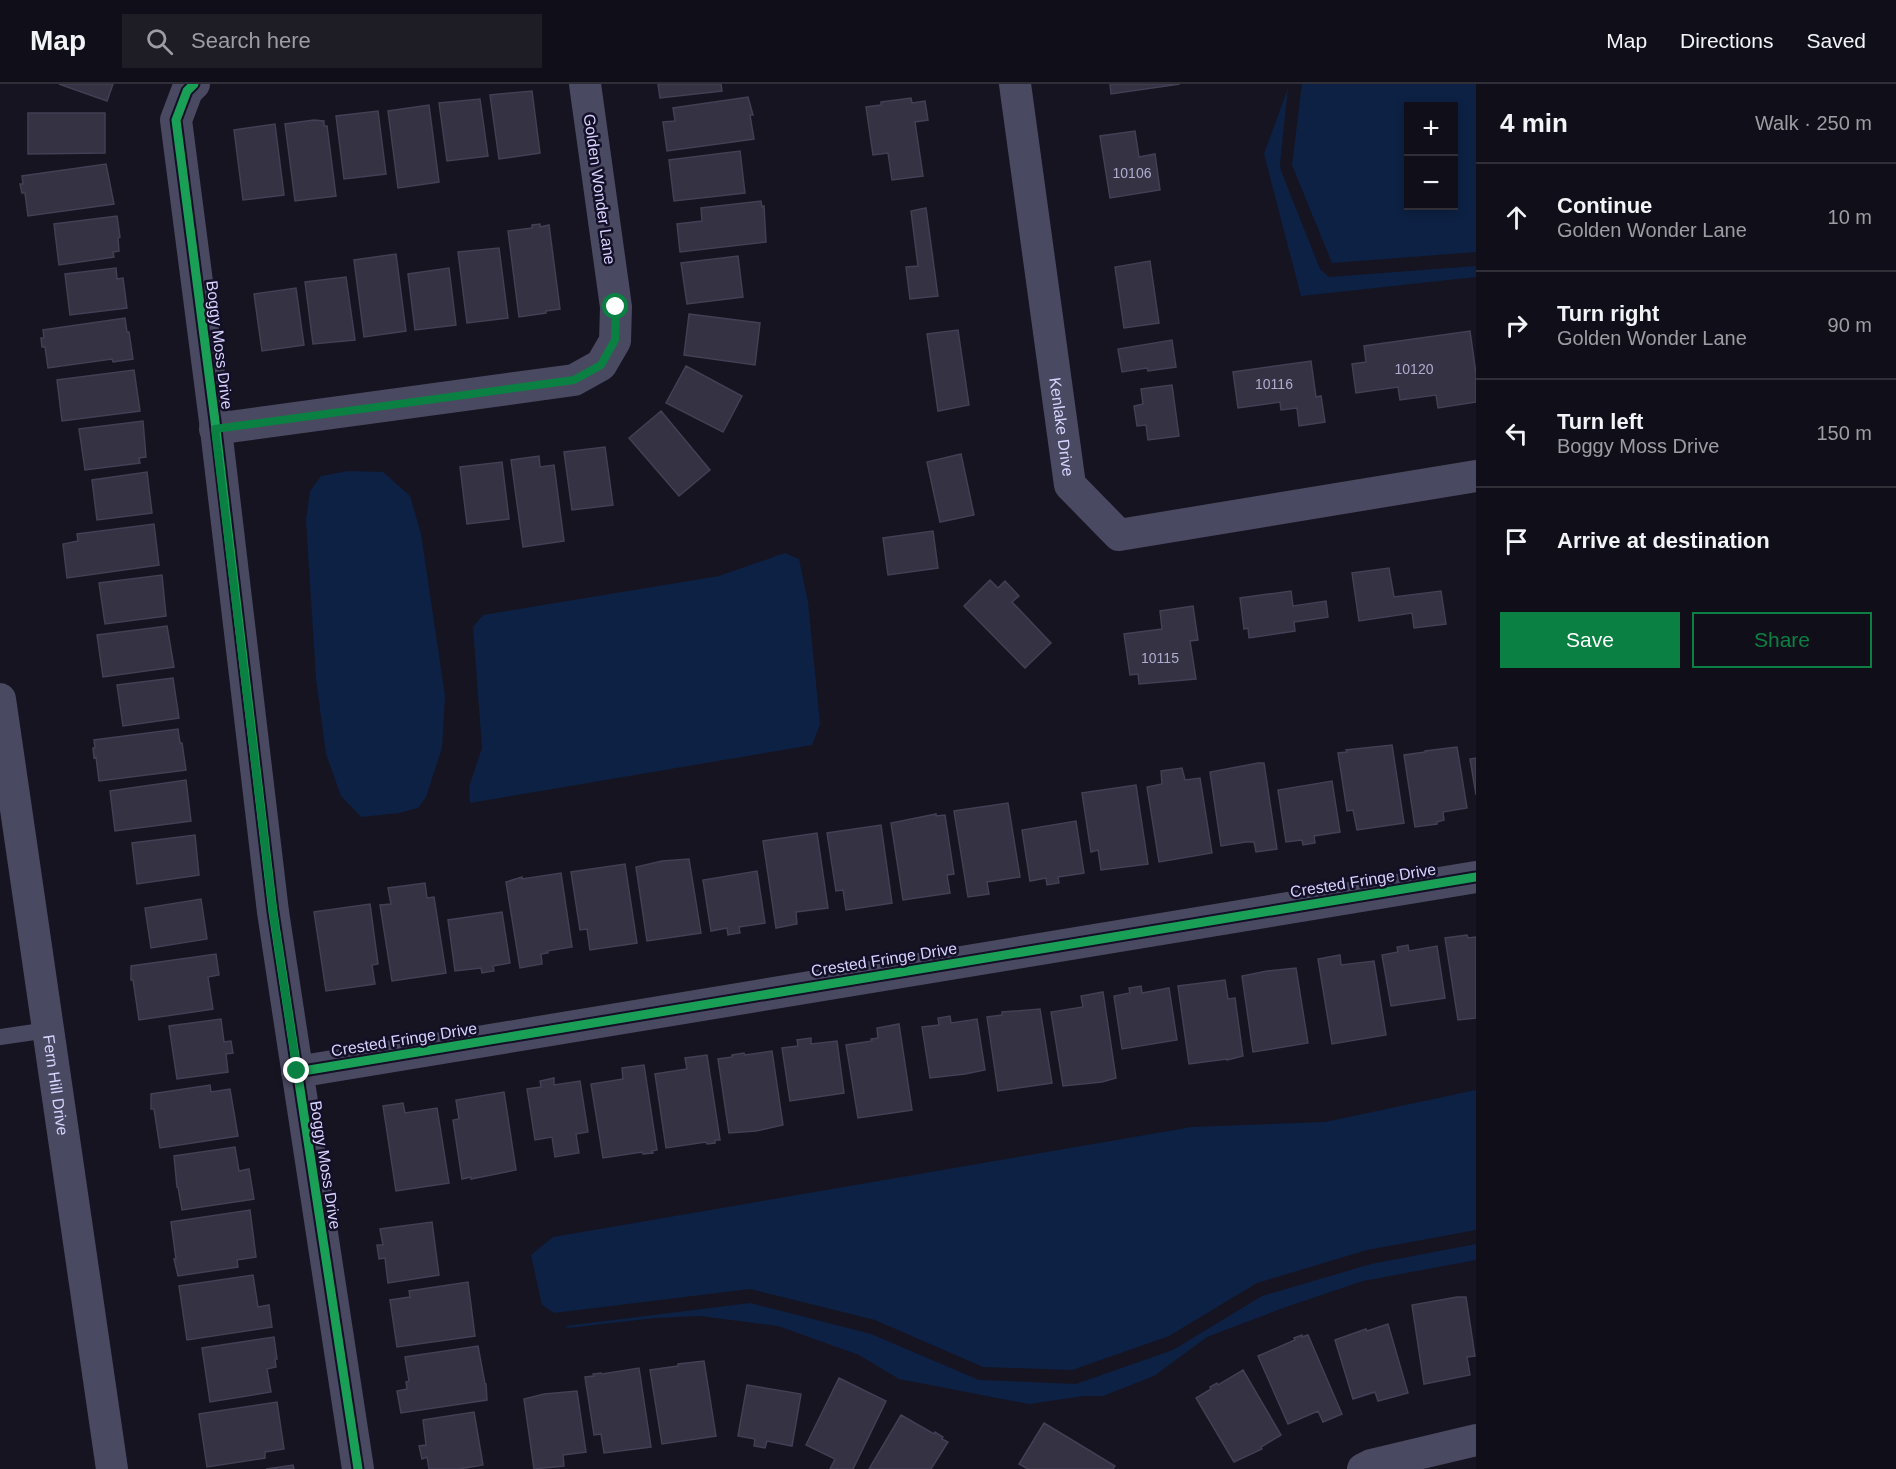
<!DOCTYPE html>
<meta charset="utf-8">
<style>
body{margin:0;font-family:Helvetica,sans-serif;background:#1e1d26;color:#f1f3f6}
.controls{position:absolute;right:18px;top:18px;display:grid;overflow:hidden;border-radius:0px;box-shadow:0 3px 9px #0003}
.controls button{width:54px;height:54px;display:grid;place-items:center;padding:0;border:0;border-bottom:2px solid #302f38;background:#100f19;color:#f1f3f6;font:30px sans-serif}
.stop{position:absolute;width:18px;height:18px;margin:-14px;border:4px solid #0b8043;border-radius:50%;background:#fff}
.stop.end{background:#0b8043;border-color:#fff;box-shadow:0 2px 6px #0008}
.list{margin:0;padding:0;list-style:none}
h2{display:flex;justify-content:space-between;align-items:center;height:78px;margin:0;padding:0 24px;font-size:26px}
h2 small{font-size:20px;font-weight:400;color:#9c9ca2}
.list li{display:grid;grid-template-columns:39px 1fr auto;gap:18px;align-items:center;box-sizing:border-box;height:108px;padding:0 24px;border-top:2px solid #302f38}
.list b{display:block;font-size:22px;white-space:nowrap}
.list p{margin:0;font-size:20px;white-space:nowrap;color:#9c9ca2}
.list em{font-size:20px;font-style:normal;color:#9c9ca2}
.actions{display:flex;gap:12px;padding:18px 24px}
.actions a{flex:1;padding:14px 0;border:2px solid #0b8043;border-radius:0px;text-align:center;font-size:21px;color:#0b8043}
.actions .main{background:#0b8043;color:#fff}
.icon{flex:none;width:33px;height:33px;fill:none;stroke:currentColor;stroke-width:2;stroke-linecap:round;stroke-linejoin:round}
.map{position:relative;flex:none;width:1476px;height:1385px;overflow:hidden}
header{display:flex;align-items:center;gap:36px;box-sizing:border-box;height:84px;padding:0 30px;background:#100f19;border-bottom:2px solid #302f38}
header strong{font-size:28px}
nav{display:flex;gap:33px;margin-inline-start:auto;font-size:21px}
.search{width:420px;height:54px;background:#1e1d26;display:flex;align-items:center;gap:15px;box-sizing:border-box;padding:0 21px;border-radius:0px;color:#9c9ca2;font-size:22px}
main{display:flex}
aside{flex:1;background:#100f19}
.map>svg:first-child{display:block}
</style>
<header>
<strong>Map</strong>
<div class="search"><svg class="icon" aria-label="search" viewBox="0 0 24 24"><circle cx="10" cy="10" r="6"/><path d="M15 15l6 6"/></svg>Search here</div>
<nav><a>Map</a><a>Directions</a><a>Saved</a></nav>
</header>
<main>
<div class="map">
<svg width="1476" height="1385" viewBox="0 0 1476 1385">
<rect width="100%" height="100%" fill="#161421"/>
<path fill="#0d2144" fill-rule="evenodd" d="M1302 0H1476V168L1332 179 1292 81ZM1408 22H1454V122H1408Z
M1288 4 1280 79 1281 87 1320 185 1329 193 1476 182V193L1301 212 1264 70Z
M348 387 383 388 410 412 421 450 445 612 442 664 426 713 418 724 399 729 361 733 341 712 326 670 316 595 306 436 310 407 321 392Z
M785 469 799 475 808 518 820 640 812 661 470 719 469 703 482 664 473 543 483 531 719 492Z
M1476 1006V1146L1367 1166 1257 1199 1169 1252 1072 1286 983 1283 875 1236 750 1205 554 1229 542 1221 531 1171 553 1153 1192 1043 1325 1038Z
M1476 1160V1176L1363 1197 1283 1224 1207 1253 1154 1292 1103 1312H1084L1029 1320 899 1295 859 1271 778 1242 700 1232 655 1234 568 1244 565 1242 750 1219 871 1250 979 1296 1076 1300 1173 1266 1262 1212 1371 1180Z"/>
<path fill="#343243" stroke="#433f54" stroke-width="1.5" d="M59 0H113L107 17Z
M658 0H721L722 7 660 14Z
M1110 0H1180L1111 10Z
M532 7 540 69 499 75 490 11Z
M748 13 753 31H750L754 55 667 67 663 38 675 37 673 24Z
M911 14 912 19 925 17 928 36 915 38 923 92 892 96 888 69 873 71 866 23 881 21V18Z
M480 15 488 72 447 77 439 19Z
M429 21 439 98 398 104 388 27Z
M378 27 386 90 344 95 336 32Z
M28 29H105V69L28 70Z
M314 36 324 37V42H327L336 112 295 117 285 40Z
M275 40 284 111 243 116 234 46Z
M1135 47 1139 73 1155 70 1160 106 1110 114 1100 52Z
M740 67 745 109 674 117 669 76Z
M106 80 114 120 28 132 25 109H22L20 100H23L22 92Z
M761 117 762 123 764 122 766 158 680 168 677 140 702 137 701 124Z
M926 124 938 212 910 215 906 183 918 182 911 127Z
M117 132 120 153 118 154 119 167 113 168 114 173 59 181 54 140Z
M540 140V143L549 141 560 225 546 227V229L519 233 508 147 532 144V141Z
M499 164 508 234 467 239 458 168Z
M396 170 406 247 364 253 354 176Z
M738 172 743 213 687 220 681 179Z
M1150 177 1159 239 1124 244 1115 183Z
M116 184 117 195 123 194 127 224 70 231 65 190Z
M449 184 456 241 415 246 408 190Z
M346 193 355 256 313 260 305 198Z
M296 204 304 261 262 267 254 210Z
M689 230 760 239 755 281 684 271Z
M125 234 127 248H129L133 275 113 278 112 275 48 284 45 263H42L41 254H44L43 246Z
M958 246 969 321 938 327 927 250Z
M1470 247 1476 290V318L1438 324 1436 311 1400 316 1398 303 1356 309 1352 280 1366 278 1364 262Z
M1172 256 1176 283 1148 287 1147 284 1122 288 1118 265Z
M1311 277 1316 313 1321 312 1325 338 1299 342 1297 324 1281 326 1280 318 1238 324 1233 288Z
M686 282 742 312 723 348 666 319Z
M134 286 140 327 62 337 57 296Z
M1172 301 1179 352 1148 356 1146 341 1137 342 1134 322 1143 320 1141 305Z
M661 327 710 386 679 412 629 354Z
M143 337 146 373 139 374 140 379 85 386 79 345Z
M605 363 613 421 572 426 564 368Z
M961 370 974 431 940 438 927 378Z
M539 372 540 383 554 381 564 457 523 463 511 376Z
M502 378 509 435 467 440 460 383Z
M147 388 152 429 97 436 92 396Z
M154 440 159 481 67 494 63 460 78 457 77 450Z
M933 447 938 484 888 491 883 454Z
M1389 484 1394 513 1441 507 1446 540 1414 544 1412 529 1359 537 1352 489Z
M162 491 166 532 105 540 99 499Z
M990 496 998 504 1005 497 1019 512 1012 518 1051 559 1025 584 964 522Z
M1291 507 1293 522 1326 517 1328 533 1294 538 1295 547 1249 554 1248 544 1244 545 1240 514Z
M1193 522 1198 556 1190 557 1196 595 1139 600 1138 590 1130 591 1124 550 1162 545 1160 527Z
M167 542 174 583 103 593 97 551Z
M173 594 179 634 123 642 117 601Z
M178 645 180 659H182L186 686 99 697 96 673 94 674 93 664H95L94 656Z
M1392 661 1404 739 1357 746 1353 726 1347 727 1338 669 1347 668 1346 666Z
M1457 663 1467 724 1443 728 1444 736 1437 738V740L1415 743 1404 671 1425 668V667Z
M1476 674V711L1470 675Z
M1258 679H1264L1277 765 1256 768 1254 758H1246L1221 762 1210 688Z
M1182 684 1185 696 1200 694 1212 769 1159 778 1147 703 1162 700 1161 687Z
M186 696 191 737 115 747 110 707Z
M1332 697 1340 748 1314 752 1315 759 1303 761 1302 756 1286 758 1278 706Z
M1136 701 1148 780 1101 786 1098 766 1091 768 1082 709Z
M1008 719 1020 793 987 798 989 810 968 813 954 727Z
M936 730V732L945 731 954 790 947 791 950 809 903 816 891 739Z
M1076 737 1084 789 1058 793 1059 799 1047 801 1046 794 1030 797 1022 746Z
M881 741 892 819 846 826 843 806 836 807 827 749Z
M817 749 828 824 796 828 797 840 776 844 763 757Z
M195 751 199 791 137 800 132 759Z
M689 775 701 849 647 857 636 783 662 777Z
M625 780 637 859 590 866 587 845 580 846 571 788Z
M757 787 765 839 739 843 740 849 728 851 727 844 711 847 703 796Z
M561 789 572 863 547 867 548 869 541 870 542 880 520 884 506 798 522 793V795Z
M425 799 427 814 434 813 446 889 392 897 380 821 391 820 388 804Z
M201 815 207 855 151 864 145 824Z
M370 820 378 880 372 881 375 900 326 907 314 828Z
M502 828 510 879 493 882 494 887 482 889 481 884 455 887 448 836Z
M1467 851 1468 854 1476 853V934L1458 936 1445 854Z
M1408 861 1409 867 1437 862 1445 914 1391 922 1382 871 1398 868 1397 863Z
M216 870 219 891 208 893 213 925 139 936 133 896H131V882Z
M1340 871 1341 881 1374 877 1386 951 1332 960 1318 875Z
M1296 884 1308 959 1253 968 1242 892 1267 887Z
M1225 896 1228 915 1235 914 1243 972 1227 976V975L1189 980 1178 902Z
M1141 902 1142 909 1169 904 1177 956 1122 965 1114 912 1130 909 1129 904Z
M1103 908 1116 994 1102 998 1063 1002 1051 928 1083 923 1081 912Z
M1040 925 1052 999 998 1007 987 933 1002 931V928Z
M950 932 951 939 977 935 985 986 965 990 930 994 922 943 939 941 938 934Z
M221 935 224 958 231 957 233 969 226 970 228 988 177 995 169 942Z
M899 940 912 1026 858 1034 846 961 872 957 871 955 878 954 877 944Z
M811 954V960L837 957 844 1009 790 1017 782 964 798 962 797 956Z
M772 967 783 1041 756 1047 729 1049 718 975 732 973V971L744 969 745 971Z
M707 971 720 1056H715V1059L707 1060 706 1058 666 1064 655 990 687 985 685 974Z
M644 981 657 1066 652 1067 653 1069 643 1070 642 1068 603 1074 591 1000 623 995 622 984Z
M554 994V1001L580 997 588 1048 576 1050 579 1069 555 1073 552 1053 535 1056 527 1005 541 1003 540 997Z
M210 1001 211 1008 230 1005 238 1052 160 1064 154 1025H151V1010Z
M504 1008 516 1086 471 1095V1093L462 1095 453 1036 459 1035 456 1016Z
M403 1019 405 1029 437 1024 449 1099 396 1107 383 1022Z
M235 1063 239 1087 249 1085 254 1115 182 1126 178 1103H177L174 1072Z
M250 1126 256 1173 237 1176 238 1183 178 1192 174 1175H176L171 1138Z
M432 1138 439 1191 388 1199 385 1174 379 1175 377 1161H383L380 1145Z
M253 1191 258 1223 269 1221 272 1243 187 1256 179 1202Z
M468 1198 475 1252 397 1263 390 1216 410 1213 409 1207Z
M1457 1213H1466L1475 1272 1467 1273 1470 1291 1424 1300 1412 1221Z
M1388 1240 1408 1309 1378 1317 1375 1308 1353 1315 1335 1256 1366 1245 1367 1247Z
M1302 1251V1253L1308 1251 1342 1330 1323 1338 1318 1327 1288 1340 1258 1272 1295 1256 1294 1254Z
M274 1253 277 1275H275L276 1283 267 1285 271 1308 210 1318 202 1264Z
M478 1262 485 1300H486L487 1316 401 1329 397 1307 407 1305 406 1298 409 1297 405 1273Z
M704 1277 716 1352 662 1360 650 1286 678 1282V1280Z
M639 1284 651 1363 604 1369 601 1350 594 1351 585 1293 594 1292 593 1290 601 1289 602 1290Z
M1243 1286 1281 1351 1261 1363 1262 1365 1234 1378 1196 1314 1211 1305 1210 1303 1217 1299 1218 1301Z
M839 1294 886 1317 853 1385H830L835 1375 806 1361Z
M747 1301 801 1310 792 1362 767 1357 765 1364 754 1362 755 1355 738 1352Z
M577 1307 586 1368 563 1371 564 1382 534 1385 524 1315 544 1310Z
M277 1318 284 1365 265 1368V1374L207 1383 199 1330Z
M474 1328 483 1381 459 1385H429L427 1373 422 1375 419 1362 426 1361 423 1336Z
M901 1331 934 1350 935 1348 943 1353 942 1355 948 1358 931 1385H869Z
M1044 1339 1115 1382 1113 1385H1028L1019 1380Z
M293 1381 294 1385H266Z"/>
<g fill="none" stroke-linecap="round" stroke-linejoin="round">
<path stroke="#4a4962" stroke-width="16" d="M0 953 48 946"/>
<g stroke="#4a4962" stroke-width="32">
<path d="M194 0 187 7 176 36 215 337 273 828 358 1385"/>
<path id="s1" d="M1015 0 1070 401 1119 451 1476 392"/>
<path d="M215 345 574 296 601 281 615 257 616 223 585 0"/>
<path id="s2" d="M0 615 112 1385"/>
<path d="M297 988 1476 793"/>
<path d="M1363 1385 1371 1381 1476 1356"/>
</g>
<defs>
<path id="cycleway" d="M194 0 187 7 176 36 215 337 273 828 358 1385
M297 988 1476 793"/>
</defs>
<use href="#cycleway" stroke="#130f26" stroke-width="13"/>
<use href="#cycleway" stroke="#1a9f57" stroke-width="9"/>
</g>
<g fill="none" stroke-linecap="round" stroke-linejoin="round">
<path stroke="#0b8043" stroke-width="8" d="M297 987 273 828 215 345 574 296 601 281 615 256 616 223"/>
</g>
<g text-anchor="middle" stroke-width="5" stroke-linejoin="round" paint-order="stroke">
<g font-size="14" fill="#b0acd0">
<text x="1132" y="94">10106</text>
<text x="1414" y="290">10120</text>
<text x="1274" y="305">10116</text>
<text x="1160" y="579">10115</text>
</g>
<g font-size="16" fill="#d9d4ff" stroke="#130f26">
<text transform="translate(600 105) rotate(82)" y="6">Golden Wonder Lane</text>
<text transform="translate(220 261) rotate(83)" y="6">Boggy Moss Drive</text>
<text dy="6" stroke="none"><textPath href="#s1" startOffset="346">Kenlake Drive</textPath></text>
<text transform="translate(1363 796) rotate(-9)" y="6">Crested Fringe Drive</text>
<text transform="translate(884 875) rotate(-9)" y="6">Crested Fringe Drive</text>
<text transform="translate(404 955) rotate(-9)" y="6">Crested Fringe Drive</text>
<text dy="6" stroke="none"><textPath href="#s2" startOffset="390">Fern Hill Drive</textPath></text>
<text transform="translate(326 1081) rotate(81)" y="6">Boggy Moss Drive</text>
</g>
</g>
</svg>
<div class="controls">
<button>+</button>
<button>−</button>
</div>
<div class="stop" style="left:616px;top:223px"></div>
<div class="stop end" style="left:297px;top:987px"></div>
</div>
<aside>
<h2>4 min<small>Walk · 250 m</small></h2>
<ul class="list">
<li><svg class="icon" aria-label="ahead" viewBox="0 0 24 24"><path d="M12 20V5M6 11l6-6 6 6"/></svg><div><b>Continue</b><p>Golden Wonder Lane</p></div><em>10 m</em></li>
<li><svg class="icon" aria-label="right" viewBox="0 0 24 24"><path d="M7 20v-9h11M14 6l5 5-5 5"/></svg><div><b>Turn right</b><p>Golden Wonder Lane</p></div><em>90 m</em></li>
<li><svg class="icon" aria-label="left" viewBox="0 0 24 24"><path d="M17 20v-9H6M10 6l-5 5 5 5"/></svg><div><b>Turn left</b><p>Boggy Moss Drive</p></div><em>150 m</em></li>
<li><svg class="icon" aria-label="arrive" viewBox="0 0 24 24"><path d="M6 21V4h12l-3 4 3 4H6"/></svg><div><b>Arrive at destination</b></div></li>
</ul>
<div class="actions"><a class="main">Save</a><a>Share</a></div>
</aside>
</main>
